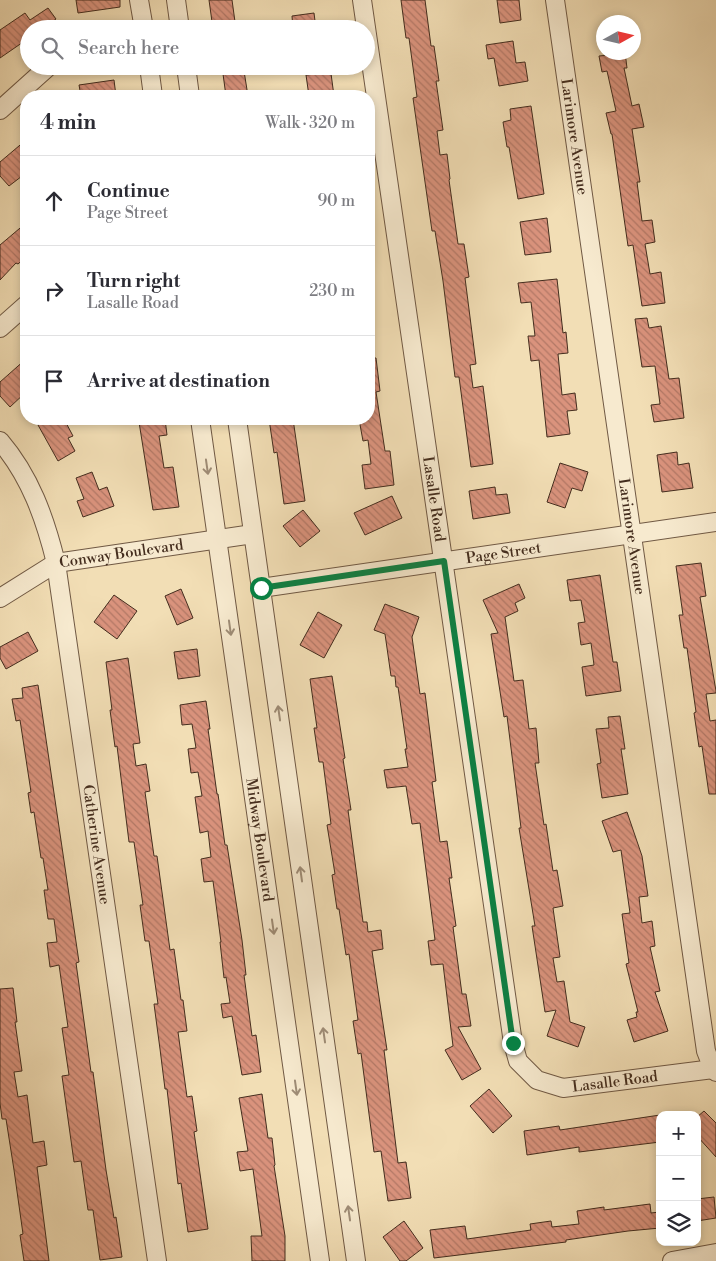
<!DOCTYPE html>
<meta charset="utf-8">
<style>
body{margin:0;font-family:"Libre Bodoni",serif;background:#f7f7f7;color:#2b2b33}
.controls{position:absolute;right:15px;bottom:15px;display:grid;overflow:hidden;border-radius:10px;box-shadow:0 2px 8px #0003}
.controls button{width:45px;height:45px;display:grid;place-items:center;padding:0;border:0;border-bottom:1px solid #e1e1e2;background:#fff;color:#2b2b33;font:25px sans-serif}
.compass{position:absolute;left:596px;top:15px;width:45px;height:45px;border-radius:50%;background:#fff;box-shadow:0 2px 8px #0003;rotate:82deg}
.stop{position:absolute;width:15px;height:15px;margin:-11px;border:4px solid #0b8043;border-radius:50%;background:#fff}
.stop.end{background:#0b8043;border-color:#fff;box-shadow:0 1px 5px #0008}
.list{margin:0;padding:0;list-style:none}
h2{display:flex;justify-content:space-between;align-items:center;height:65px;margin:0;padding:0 20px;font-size:21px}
h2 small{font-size:16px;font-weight:400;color:#7c7c81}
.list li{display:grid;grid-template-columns:32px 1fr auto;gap:15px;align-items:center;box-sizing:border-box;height:90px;padding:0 20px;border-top:1px solid #e1e1e2}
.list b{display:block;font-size:19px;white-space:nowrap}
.list p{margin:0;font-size:16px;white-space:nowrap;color:#7c7c81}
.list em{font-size:16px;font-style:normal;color:#7c7c81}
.icon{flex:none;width:28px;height:28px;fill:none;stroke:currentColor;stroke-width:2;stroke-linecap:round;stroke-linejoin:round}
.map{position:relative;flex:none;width:716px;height:1261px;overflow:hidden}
.search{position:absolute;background:#fff;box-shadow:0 2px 8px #0003;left:20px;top:20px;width:355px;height:55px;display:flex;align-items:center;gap:12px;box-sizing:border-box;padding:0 18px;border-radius:28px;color:#7c7c81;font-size:19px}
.panel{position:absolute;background:#fff;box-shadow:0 2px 8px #0003;left:20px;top:90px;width:355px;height:335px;border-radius:20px}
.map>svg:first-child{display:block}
</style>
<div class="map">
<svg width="716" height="1261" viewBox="0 0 716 1261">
<defs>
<pattern id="building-back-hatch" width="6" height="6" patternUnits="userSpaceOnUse" patternTransform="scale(1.25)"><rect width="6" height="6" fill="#da937d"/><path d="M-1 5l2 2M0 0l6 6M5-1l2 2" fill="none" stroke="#b27866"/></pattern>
</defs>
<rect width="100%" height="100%" fill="#f2deb5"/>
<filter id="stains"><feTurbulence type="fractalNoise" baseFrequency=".004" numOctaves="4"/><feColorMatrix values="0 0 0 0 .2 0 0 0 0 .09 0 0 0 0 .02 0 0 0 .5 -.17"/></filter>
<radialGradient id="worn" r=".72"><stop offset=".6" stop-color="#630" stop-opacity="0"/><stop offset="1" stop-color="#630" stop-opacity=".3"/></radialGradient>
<path fill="url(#building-back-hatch)" stroke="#442d1e" d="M76 0H120V7L78 13Z
M209 0H232L236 29H213Z
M401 0H425L431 46H434L439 81H436L443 130 437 131 440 155 447 154 450 179 449 180 458 244H464L469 277 465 278 476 364 470 365 473 388 483 386 493 464 471 467 459 377H455L443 281 435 231H432L413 98 417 97 409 38H406Z
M497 0H519L521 20 500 23Z
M48 8 56 19 42 29H29V38L0 58V30L25 13 30 20Z
M314 13 316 29H293L292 16Z
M513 41 516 63 525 62 528 81 499 86 494 58 488 59 486 45Z
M609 52H625L627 68H624L632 106 639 104 644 127 632 129 640 182H637L642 221 652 220 655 242 645 244 650 274 661 272 665 303 642 306 633 245 628 246 612 134H611L606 113 616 111 607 71 602 72 599 56 609 55Z
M316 66H330L334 96H309L306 75 317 74Z
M244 71 248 96H226L223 74Z
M114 80 116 96H81L79 85Z
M531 106 544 194 518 199 509 147H507L503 122 511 120 510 109Z
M26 140V173L9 186 0 176V162Z
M547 218 551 252 525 255 520 222Z
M26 223V257L18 264 16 263 0 280V245Z
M557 279 563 333 566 332 568 353 558 354 562 395 575 393 577 410 567 411 570 434 547 437 539 360 531 361 528 336H535L531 302 521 303 518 283Z
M647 318 649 328 661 326 669 379 679 378 684 418 654 422 651 405 660 404 655 366 642 367 635 319Z
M369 358H376L380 391 376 392 385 451H390L394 485 365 489 362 465 371 464 368 440 363 441 359 419H369Z
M26 359V392L10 407 0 396V382Z
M50 419H64L73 436 68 438 75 451 58 461 38 425Z
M165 419 167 435 159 436 164 468 173 467 179 507 153 510 139 422Z
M269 419H293L305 501 284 504 277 452 274 453Z
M677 452 678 465 689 463 693 488 662 492 657 455Z
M560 463 588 472 582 491 572 488 565 508 547 502Z
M92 472 99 490 107 487 114 506 83 517 77 501 84 499 76 478Z
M495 487 496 495 507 494 510 513 473 519 469 491Z
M392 496 402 518 365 535 354 513Z
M303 510 320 531 300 547 283 526Z
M701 563 706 596 700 597 716 691V693L706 694 710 721 716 720V794H709L702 746 699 747 694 713 696 712 687 648H684L679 615H683L676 566Z
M600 575 613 662H617L621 691 586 696 582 667 594 665 591 643 581 645 578 623 585 622 581 600 570 601 567 580Z
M519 584 525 598 515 603 518 611 505 617 514 681 523 680 529 729 536 728 539 763H535L544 825 546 824 553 871 557 870 563 906 553 908 560 957 553 958 557 982 564 981 570 1022 585 1027 578 1047 547 1036 556 1010 545 1012 532 926H535L519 828H521L507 716 504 717 491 634 498 633 483 600Z
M181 589 193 618 177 625 165 596Z
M114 595 137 611 117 639 94 622Z
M385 604 419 617 412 637 420 694 425 693 436 781 432 782 440 842 447 841 452 878H449L456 926 453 927 462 994H466L471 1026 458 1027 481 1069 462 1080 445 1050 453 1046 443 964 431 965 428 941 435 940 420 823 412 824 406 786 387 788 384 770 408 767 405 749H407L398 687H396L395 676H391L385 634 374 630Z
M318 612 342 625 324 658 300 645Z
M28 632 38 651 6 669 0 658V647Z
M197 649 200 676 178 679 174 652Z
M128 658 140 743 133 744 136 766 146 764 150 791 145 792 154 856H157L170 950 174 949 181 1000H183L187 1031 178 1032 187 1097 192 1096 197 1131 194 1132 208 1229 188 1232 181 1183 178 1184 167 1089H165L160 1049 154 1004H158L149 941H145L140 905H143L134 842H129L117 746 115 747 110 710H112L106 662Z
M332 676 345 758 343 759 351 810H348L363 922H367L368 932 381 930 383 949 372 951 387 1050H384L398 1163 406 1162 411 1198 388 1201 381 1151 374 1152 361 1053 358 1054 353 1021 358 1020 349 954 346 955 339 909H337L332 875 335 874 327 825 331 824 323 762H319L314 728H317L310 679Z
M38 685 79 962 76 963 91 1072H93L106 1170 114 1218 116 1217 122 1257 100 1260 93 1210H88L81 1161 74 1162 62 1076 69 1075 62 1028 68 1027 59 965 50 967 47 943 57 942 54 919H48L44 890H48L43 858H41L34 812 31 813 28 793 31 792 20 720 16 721 12 699 23 698 22 688Z
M206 701 210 729H208L217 794H218L225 845H227L242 940 246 975H244L252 1036 256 1035 261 1072 242 1075 232 1016 223 1018 221 1004 230 1003 226 977 224 978 220 942H221L213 881 204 882 201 859 211 857 208 831 200 833 195 797 202 796 198 772 191 773 188 749 196 748 192 724 182 725 180 705Z
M620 716 625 749H621L628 794 602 798 597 764 601 763 596 729 609 728 608 717Z
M627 812 642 856 648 896 639 897 642 923 652 921 655 946 650 947 660 991 655 992 668 1031 634 1042 627 1020 637 1017 636 1012H638L626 964 629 963 622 914 630 913 621 850 613 852 602 821Z
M13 988 17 1022H15L22 1071 14 1072 18 1097 27 1095 33 1143 44 1141 47 1165 37 1167 49 1261H24L20 1235 23 1234 14 1170 6 1119H2L0 1103V989Z
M489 1089 512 1116 493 1133 470 1106Z
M262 1094 268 1138H272L275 1165 274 1166 285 1236V1261H252L251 1236H262L253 1169 240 1171 237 1152 248 1151 239 1098Z
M704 1111 716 1123V1157L697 1136V1117Z
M660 1115V1142L579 1152V1147L527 1155 524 1131 559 1126 560 1130Z
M714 1197 716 1218 697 1221V1199Z
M650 1204 651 1213 660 1212V1228L628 1231 566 1240V1242L434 1258 430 1230 465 1226 467 1239 531 1230 530 1224 551 1221 552 1227 579 1224 577 1211 604 1207V1210Z
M404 1221 423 1248 406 1261H400L383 1237Z"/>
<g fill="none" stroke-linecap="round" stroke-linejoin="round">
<defs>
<g id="minor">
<path d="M139 0 144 29"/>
<path d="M176 0 180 29"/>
<path id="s1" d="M362 0 513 1043 518 1061 537 1080 563 1088 713 1069"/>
<path id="s2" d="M555 0 706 1051 713 1069 716 1072"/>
<path d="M149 66 153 96"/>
<path d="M186 66 190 96"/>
<path d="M0 110 49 66"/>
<path d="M0 328 26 305"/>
<path id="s3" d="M200 419 320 1261"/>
<path d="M237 419 356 1261"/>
<path id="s4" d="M0 441C30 476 45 518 56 563L157 1261"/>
<path id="s5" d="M261 588 716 522"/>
<path id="s6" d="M0 598 56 563 253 534"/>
<path d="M672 1261 716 1253"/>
</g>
</defs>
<use href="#minor" stroke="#705944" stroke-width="20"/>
<use href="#minor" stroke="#f7eacf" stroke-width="18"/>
</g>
<defs><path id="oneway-shaft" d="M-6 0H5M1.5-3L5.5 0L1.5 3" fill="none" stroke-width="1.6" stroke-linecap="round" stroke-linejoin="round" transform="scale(1.25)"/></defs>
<g stroke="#9e8c76">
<use href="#oneway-shaft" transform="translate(207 467) rotate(82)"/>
<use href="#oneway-shaft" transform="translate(230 628) rotate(82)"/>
<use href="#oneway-shaft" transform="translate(279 713) rotate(-98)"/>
<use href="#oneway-shaft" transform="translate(301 874) rotate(-98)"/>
<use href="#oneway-shaft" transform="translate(273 927) rotate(82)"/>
<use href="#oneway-shaft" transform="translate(324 1035) rotate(-98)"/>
<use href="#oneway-shaft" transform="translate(296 1088) rotate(82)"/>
<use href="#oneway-shaft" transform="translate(349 1213) rotate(-98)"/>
</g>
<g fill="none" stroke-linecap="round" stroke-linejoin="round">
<path stroke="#0b8043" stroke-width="6" d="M261 588 444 561 513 1043"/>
</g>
<g text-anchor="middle" stroke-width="4" stroke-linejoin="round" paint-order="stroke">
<g font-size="15" fill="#442d1e" stroke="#f7eacf">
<text dy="5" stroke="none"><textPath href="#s2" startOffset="138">Larimore Avenue</textPath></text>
<text dy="5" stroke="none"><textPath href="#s1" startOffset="504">Lasalle Road</textPath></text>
<text dy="5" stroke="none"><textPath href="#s2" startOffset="542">Larimore Avenue</textPath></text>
<text dy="5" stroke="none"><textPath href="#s5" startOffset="245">Page Street</textPath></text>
<text dy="5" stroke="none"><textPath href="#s6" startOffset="132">Conway Boulevard</textPath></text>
<text dy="5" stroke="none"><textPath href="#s3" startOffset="425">Midway Boulevard</textPath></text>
<text dy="5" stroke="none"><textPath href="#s4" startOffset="420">Catherine Avenue</textPath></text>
<text dy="5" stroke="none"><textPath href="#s1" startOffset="1179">Lasalle Road</textPath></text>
</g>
</g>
<rect width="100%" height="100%" filter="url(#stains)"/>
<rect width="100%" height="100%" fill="url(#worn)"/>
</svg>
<div class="controls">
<button>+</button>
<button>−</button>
<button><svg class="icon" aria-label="layers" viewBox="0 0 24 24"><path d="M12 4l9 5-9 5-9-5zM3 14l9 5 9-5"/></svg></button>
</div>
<svg class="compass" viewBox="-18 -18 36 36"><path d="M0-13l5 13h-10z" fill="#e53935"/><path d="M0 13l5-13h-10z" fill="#7c7c81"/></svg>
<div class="stop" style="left:261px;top:588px"></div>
<div class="stop end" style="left:513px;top:1043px"></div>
<div class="search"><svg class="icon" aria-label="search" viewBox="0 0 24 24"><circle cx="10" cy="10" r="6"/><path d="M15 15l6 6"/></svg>Search here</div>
<section class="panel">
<h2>4 min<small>Walk · 320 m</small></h2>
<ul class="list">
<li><svg class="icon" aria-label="ahead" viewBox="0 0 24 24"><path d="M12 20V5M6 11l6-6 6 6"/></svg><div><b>Continue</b><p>Page Street</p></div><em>90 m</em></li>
<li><svg class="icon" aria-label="right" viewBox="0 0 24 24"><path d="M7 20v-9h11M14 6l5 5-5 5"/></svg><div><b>Turn right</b><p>Lasalle Road</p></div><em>230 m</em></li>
<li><svg class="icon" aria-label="arrive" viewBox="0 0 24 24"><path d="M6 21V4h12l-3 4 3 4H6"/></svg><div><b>Arrive at destination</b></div></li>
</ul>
</section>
</div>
